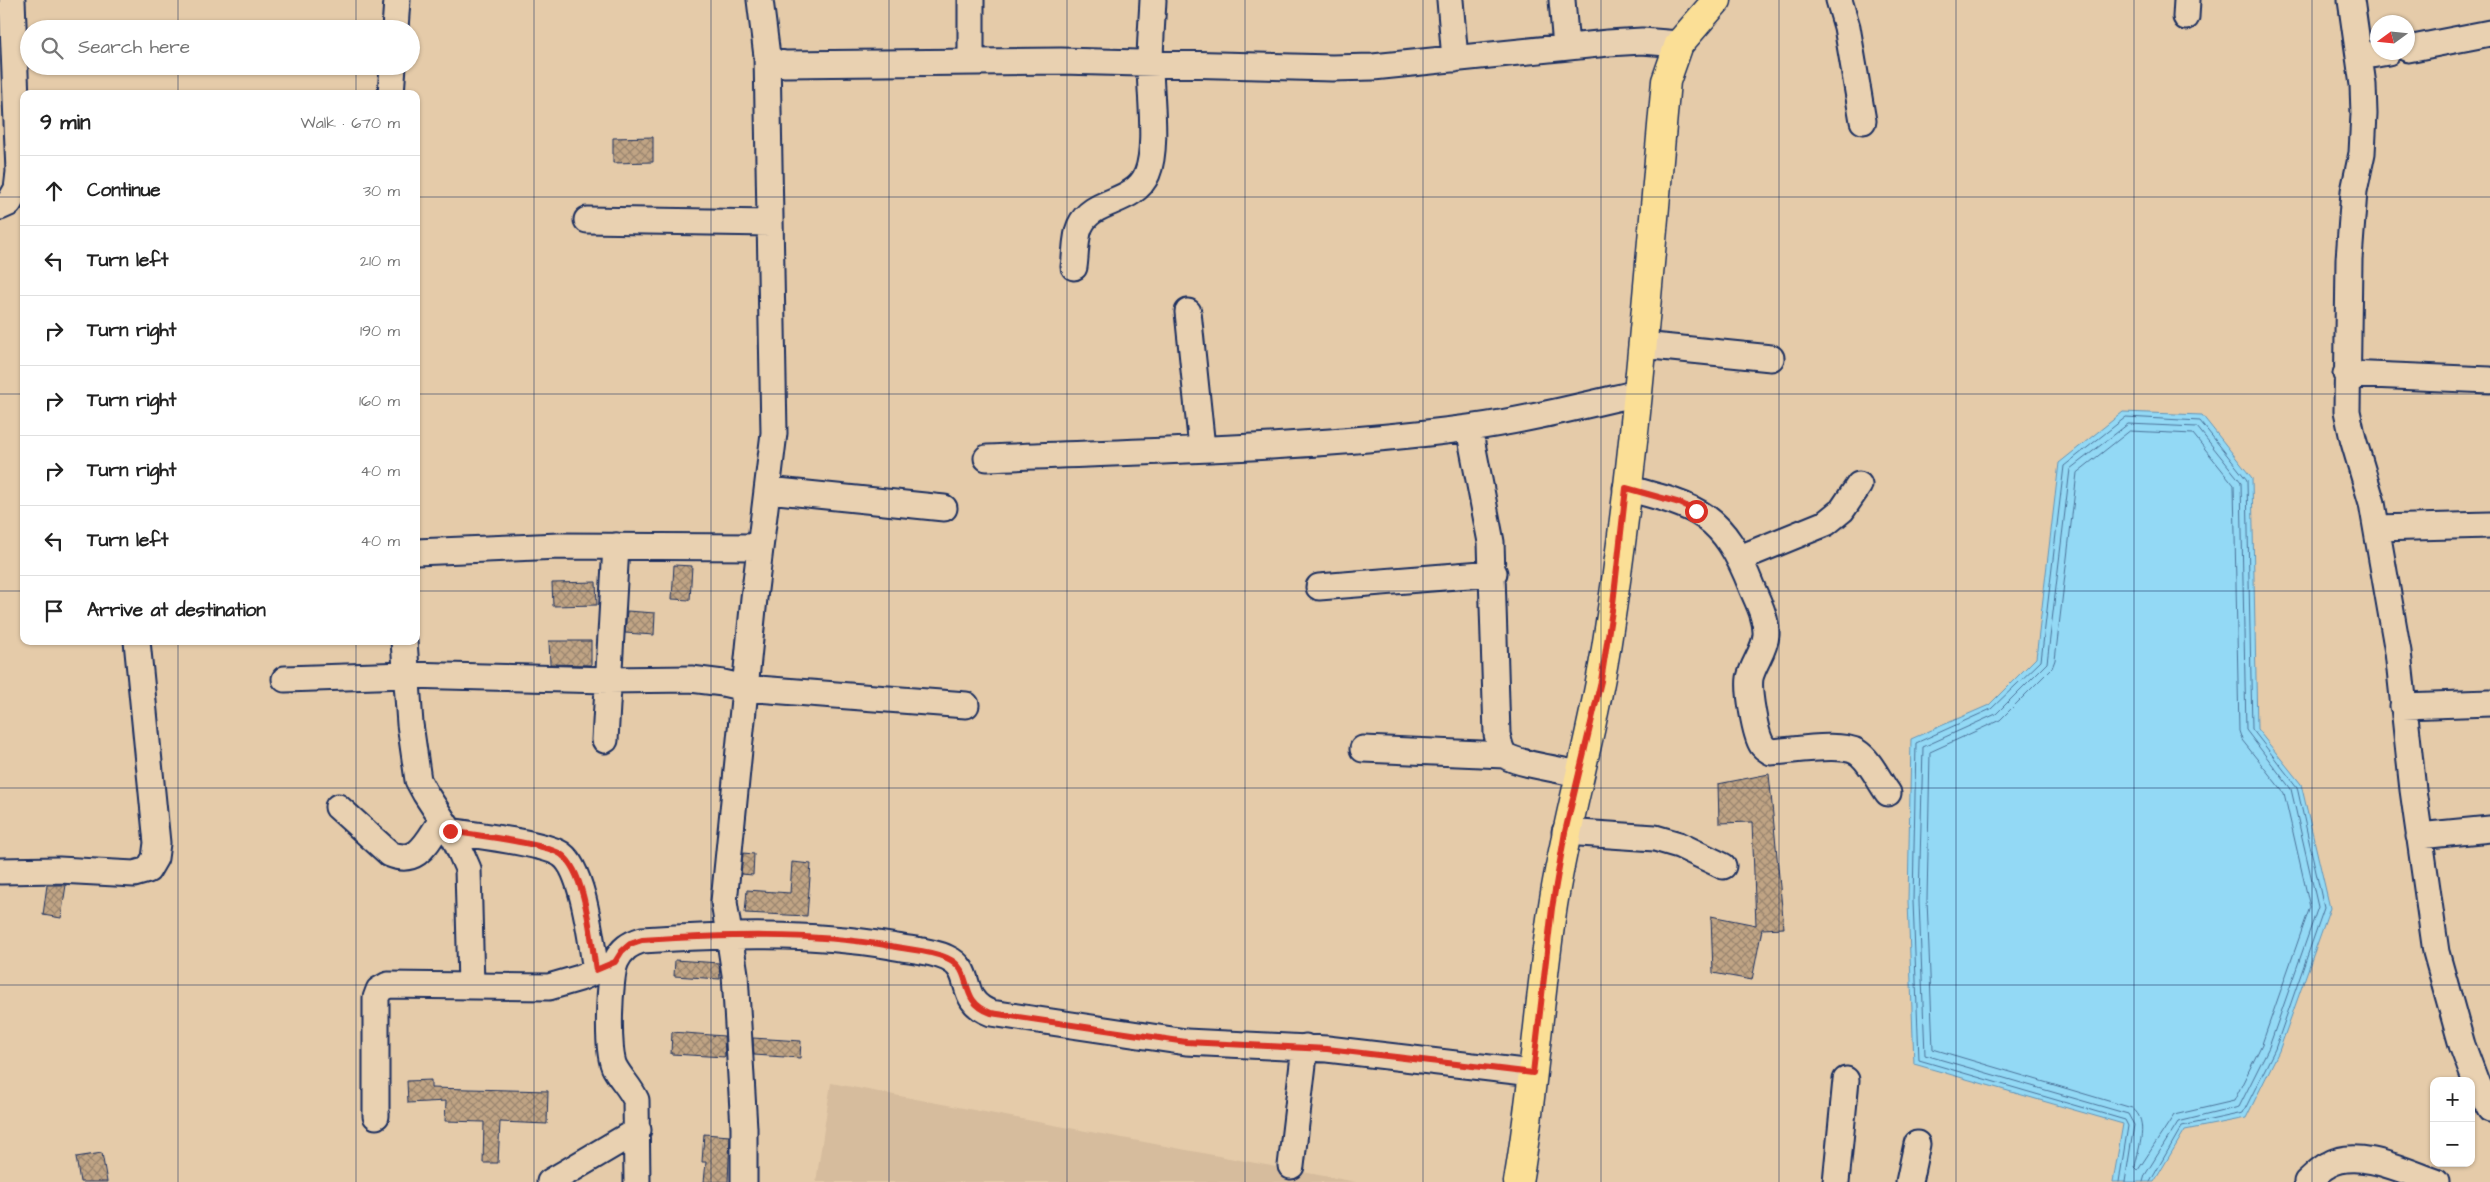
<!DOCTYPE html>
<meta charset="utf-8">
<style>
body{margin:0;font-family:"Architects Daughter",sans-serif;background:#f6f6f6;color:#222}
.controls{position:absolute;right:15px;bottom:15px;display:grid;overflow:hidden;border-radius:10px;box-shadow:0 1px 4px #0004}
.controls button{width:45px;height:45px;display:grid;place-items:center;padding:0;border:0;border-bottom:1px solid #e0e0e0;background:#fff;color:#222;font:25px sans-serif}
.compass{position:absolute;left:2370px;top:15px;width:45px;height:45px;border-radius:50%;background:#fff;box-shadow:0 1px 4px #0004;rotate:255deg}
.stop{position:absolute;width:15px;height:15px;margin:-11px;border:4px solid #d93025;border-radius:50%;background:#fff}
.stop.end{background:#d93025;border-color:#fff;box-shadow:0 1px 5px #0008}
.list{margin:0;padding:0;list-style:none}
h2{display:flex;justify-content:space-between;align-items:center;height:65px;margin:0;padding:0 20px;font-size:21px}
h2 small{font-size:16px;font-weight:400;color:#767676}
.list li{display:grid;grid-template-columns:32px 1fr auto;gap:15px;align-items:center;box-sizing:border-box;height:70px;padding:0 20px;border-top:1px solid #e0e0e0}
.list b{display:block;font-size:19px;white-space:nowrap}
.list em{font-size:16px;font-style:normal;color:#767676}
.icon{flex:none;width:28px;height:28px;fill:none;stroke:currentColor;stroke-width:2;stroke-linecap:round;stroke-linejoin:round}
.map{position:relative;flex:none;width:2490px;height:1182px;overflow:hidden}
.search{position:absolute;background:#fff;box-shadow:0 1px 4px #0004;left:20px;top:20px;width:400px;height:55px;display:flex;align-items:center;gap:12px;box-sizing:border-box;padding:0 18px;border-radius:28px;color:#767676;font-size:19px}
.panel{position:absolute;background:#fff;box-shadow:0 1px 4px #0004;left:20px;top:90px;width:400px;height:555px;border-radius:10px}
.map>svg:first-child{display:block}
</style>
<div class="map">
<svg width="2490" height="1182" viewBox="0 0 2490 1182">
<defs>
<pattern id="building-cross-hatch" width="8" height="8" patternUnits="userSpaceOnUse" patternTransform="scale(1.25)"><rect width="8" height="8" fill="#c0a484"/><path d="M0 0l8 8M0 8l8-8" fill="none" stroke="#9b866f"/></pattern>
</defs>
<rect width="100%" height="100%" fill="#e5cba9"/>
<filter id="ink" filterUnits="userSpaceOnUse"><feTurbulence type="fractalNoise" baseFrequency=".02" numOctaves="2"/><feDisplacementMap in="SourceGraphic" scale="10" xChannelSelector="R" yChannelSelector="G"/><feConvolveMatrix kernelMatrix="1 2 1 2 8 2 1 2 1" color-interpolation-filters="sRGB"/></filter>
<g filter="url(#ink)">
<path fill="#d6bc9d" d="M831 1083 1356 1182H816Z"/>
<path fill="#93d9f5" stroke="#6395b9" d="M2123 412 2202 415 2252 478 2257 729 2301 784 2330 908 2279 1051 2246 1118 2185 1130 2154 1182H2113L2123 1124 1914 1064 1908 901 1911 739 1989 705 2036 658 2059 463Z"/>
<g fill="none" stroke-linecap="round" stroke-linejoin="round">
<path stroke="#4b739a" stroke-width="1" d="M2130 431 2193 434 2234 485 2239 731 2242 740 2284 793 2310 907 2262 1044 2234 1101 2174 1115 2138 1170 2135 1167C2138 1149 2150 1121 2132 1108L1933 1049 1927 900 1930 752 2000 720 2052 668 2055 660 2077 473Z
M2119 1182 2128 1126 2125 1120 1919 1060 1913 901 1916 743 1991 709 2041 661 2064 466 2126 417 2200 421 2247 480 2252 729 2297 787 2324 908 2275 1049 2243 1113 2182 1126 2150 1182
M2125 1182 2134 1125 2128 1114 1925 1055 1919 901 1923 747 1996 714 2047 663 2070 469 2128 424 2197 427 2241 482 2246 730 2291 789 2318 907 2269 1047 2239 1107 2178 1122 2145 1175 2143 1182"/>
</g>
<path fill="url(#building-cross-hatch)" stroke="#1b2f5e" d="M653 137V162L613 163V138Z
M674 565 692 566 690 600 672 599Z
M596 582 597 605 553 606 552 583Z
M627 611 655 613 654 635 625 633Z
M549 641H591V665L550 664Z
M1769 774 1784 928 1762 929 1752 980 1713 973 1711 916 1756 925 1752 822 1719 823 1718 784Z
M743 853 754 854 753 875 741 874Z
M792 862 811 864 807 916 745 913 747 890 790 893Z
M47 885H66L61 918 43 915Z
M675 960 719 963 720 979 674 976Z
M672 1032 724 1036 725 1057 671 1054Z
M753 1038 801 1041 800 1058 754 1055Z
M431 1080V1088L548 1091 547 1124 500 1122 498 1163H483L484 1122 445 1121 446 1101 408 1103 407 1081Z
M704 1134 730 1136 728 1182H704L706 1162H702Z
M102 1153 107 1182H80L76 1157Z"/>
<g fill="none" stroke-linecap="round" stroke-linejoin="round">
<defs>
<path id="minor" d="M760 0 767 56 775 62 785 64 1061 61 1332 68 1373 67 1608 43 1642 41 1679 44
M1450 0 1455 59
M1562 0 1566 47
M1839 0 1847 27 1863 121
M2351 0 2363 85 2364 114 2362 153 2354 191 2349 259 2347 411 2353 439 2372 503 2398 652 2413 790 2436 952 2462 1045 2477 1085 2490 1109
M2186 17 2187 0
M395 29 397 0
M2408 49 2490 33
M2360 57 2388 52
M971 61V0
M391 94 393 66
M0 207 9 203 17 189 19 172 12 0
M587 220 770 223
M1074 267C1076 254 1075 237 1080 226 1092 198 1134 205 1147 174 1158 148 1150 94 1150 65 1150 43 1152 21 1153 0
M1188 312 1202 448
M1642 345 1771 358
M2346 374 2490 380
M1469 428 1491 542 1497 734C1499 742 1500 751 1506 756 1519 764 1562 770 1579 774
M987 458C1147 451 1309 449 1469 428 1526 420 1582 406 1638 393
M1626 488C1700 507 1723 514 1752 588 1758 602 1767 619 1766 635 1765 650 1753 664 1750 678 1748 691 1755 734 1762 745 1764 748 1768 750 1771 752 1792 751 1840 742 1857 752 1870 760 1879 781 1888 793
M768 490 944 508
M2377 528 2490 525
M416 552 559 546 759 547
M1740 558 1826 523 1842 510 1859 485
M1319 587 1494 573
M404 641 410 724 418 780 425 793 455 839 468 869 471 986
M285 679 406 675 608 680 691 679 723 683 745 688 966 705
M2403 706 2490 703
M605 740 616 546
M1363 749 1505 755
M338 807 390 854C419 866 427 841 442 820
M450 831C472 835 547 843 562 855 584 871 591 943 596 970
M1565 832 1655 838 1679 845 1723 866
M2419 836 2490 829
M0 871 59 870 134 874 148 870 155 858 157 843 137 641
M376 1116V998L379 990 388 985 549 987 580 978 615 963
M1291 1166 1305 1047
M550 1182 638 1130
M637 1182 636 1100C630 1087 621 1079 615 1068 606 1053 609 976 616 961 622 949 629 944 642 940 725 935 808 932 891 946 909 950 930 950 947 958 976 971 956 1000 991 1013L1186 1042 1327 1049 1533 1073
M744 1182V1128L735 974 724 902 754 598 774 433 767 56
M1836 1182 1846 1080
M1909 1182 1917 1144
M2307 1182C2314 1176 2320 1169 2328 1165 2357 1147 2407 1172 2436 1182"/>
<path id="major" d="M1518 1182C1534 1090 1539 997 1553 905 1567 816 1594 731 1607 642 1636 457 1649 268 1666 81L1679 44 1717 0"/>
</defs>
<use href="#minor" stroke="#1b2f5e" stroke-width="29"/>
<use href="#major" stroke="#1b2f5e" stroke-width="31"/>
<use href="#minor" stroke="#e9d1b1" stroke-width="25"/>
<use href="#major" stroke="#fbdf96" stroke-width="28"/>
</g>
</g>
<g fill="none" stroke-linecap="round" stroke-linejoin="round" filter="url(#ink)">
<path stroke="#d93025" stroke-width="6" d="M450 831C472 835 547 843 562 855 586 873 591 941 596 970L615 962 622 951 630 944 642 940C725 935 808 932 891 946 909 950 930 950 947 958 976 971 956 1000 991 1013L1186 1042 1327 1049 1533 1073 1552 908 1565 832 1601 681 1613 604 1626 488 1680 503 1696 511"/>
</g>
<path fill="none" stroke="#1b2f5e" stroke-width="1" stroke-opacity="0.55" d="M178 0V29M356 0V29M534 0V1182M711 0V1182M889 0V1182M1067 0V1182M1245 0V1182M1423 0V1182M1601 0V1182M1779 0V1182M1956 0V1182M2134 0V1182M2312 0V1182M178 66V94M356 66V94M0 197H24M416 197H2490M0 394H24M416 394H2490M0 591H24M416 591H2490M178 641V1182M356 641V1182M0 788H2490M0 985H2490"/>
</svg>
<div class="controls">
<button>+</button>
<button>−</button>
</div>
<svg class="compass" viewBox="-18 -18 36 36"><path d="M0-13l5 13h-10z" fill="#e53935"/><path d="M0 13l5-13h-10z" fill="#767676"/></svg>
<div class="stop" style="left:1696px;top:511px"></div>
<div class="stop end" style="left:450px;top:831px"></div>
<div class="search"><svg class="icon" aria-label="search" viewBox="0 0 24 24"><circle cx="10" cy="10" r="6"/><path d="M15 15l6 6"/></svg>Search here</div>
<section class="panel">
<h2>9 min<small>Walk · 670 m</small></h2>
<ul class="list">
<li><svg class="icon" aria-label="ahead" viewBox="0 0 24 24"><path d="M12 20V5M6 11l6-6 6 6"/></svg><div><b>Continue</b></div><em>30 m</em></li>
<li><svg class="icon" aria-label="left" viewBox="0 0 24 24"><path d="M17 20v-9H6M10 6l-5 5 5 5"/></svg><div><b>Turn left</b></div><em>210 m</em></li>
<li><svg class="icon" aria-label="right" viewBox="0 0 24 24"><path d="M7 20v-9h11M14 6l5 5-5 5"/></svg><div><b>Turn right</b></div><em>190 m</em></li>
<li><svg class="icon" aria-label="right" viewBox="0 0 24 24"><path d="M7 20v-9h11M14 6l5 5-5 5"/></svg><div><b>Turn right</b></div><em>160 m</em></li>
<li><svg class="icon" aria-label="right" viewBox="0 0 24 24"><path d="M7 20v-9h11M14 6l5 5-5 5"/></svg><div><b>Turn right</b></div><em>40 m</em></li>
<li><svg class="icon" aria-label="left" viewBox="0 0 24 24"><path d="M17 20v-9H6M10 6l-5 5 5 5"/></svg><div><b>Turn left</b></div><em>40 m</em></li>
<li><svg class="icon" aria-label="arrive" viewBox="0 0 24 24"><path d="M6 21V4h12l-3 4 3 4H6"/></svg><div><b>Arrive at destination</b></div></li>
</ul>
</section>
</div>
